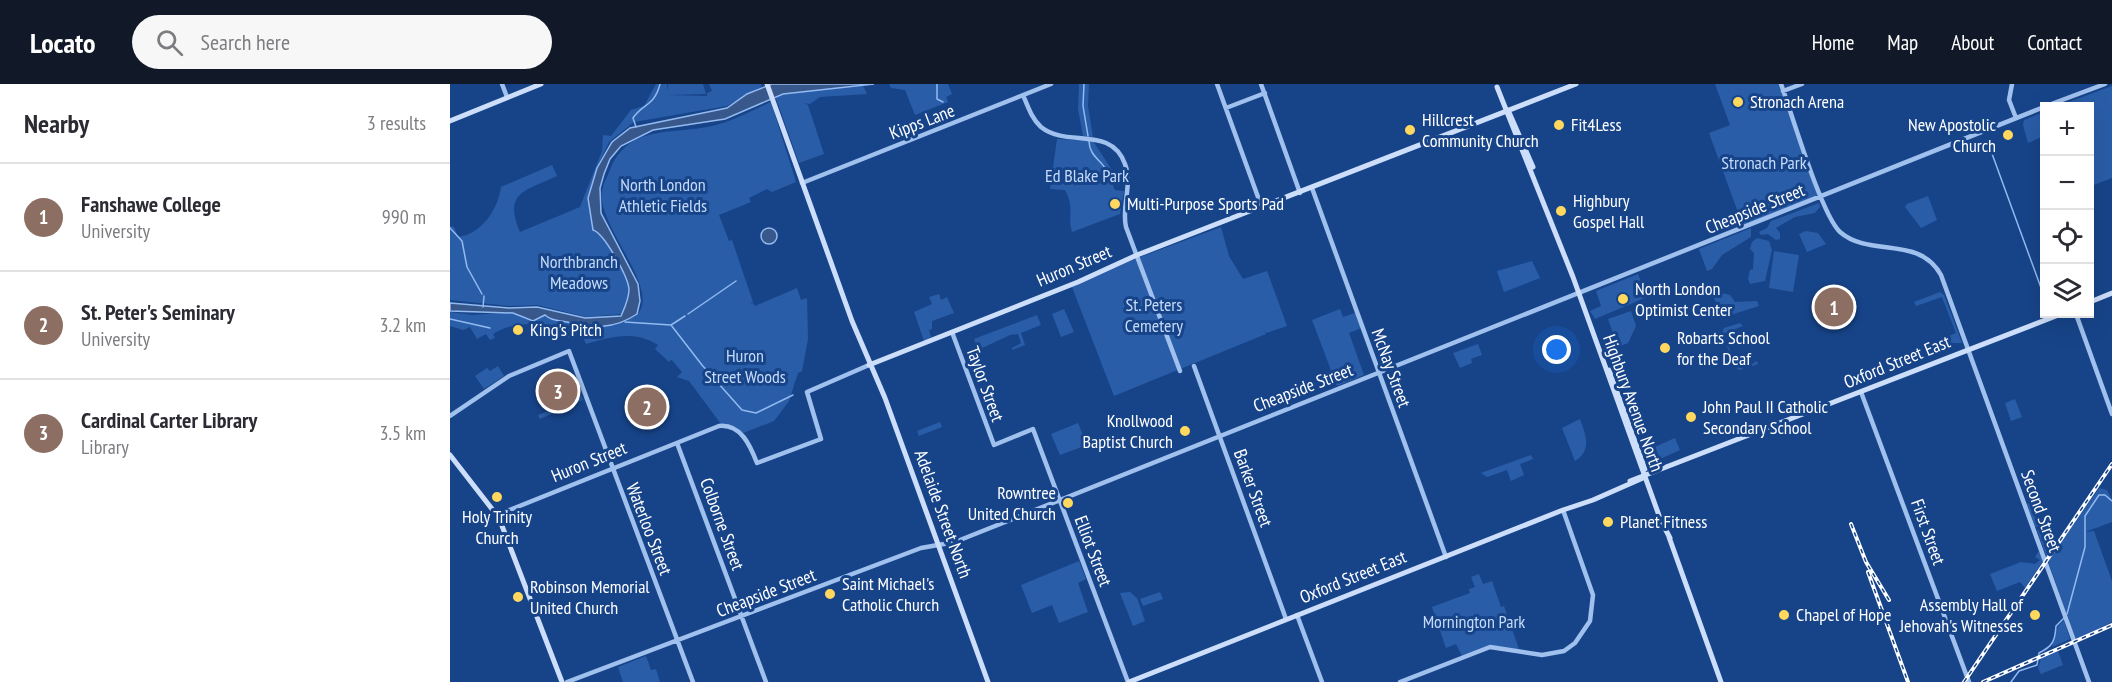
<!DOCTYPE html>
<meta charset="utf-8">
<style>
body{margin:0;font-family:"PT Sans Narrow",sans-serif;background:#f7f7f7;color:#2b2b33}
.controls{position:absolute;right:18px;top:18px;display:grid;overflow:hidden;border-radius:0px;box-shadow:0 6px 24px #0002}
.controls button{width:54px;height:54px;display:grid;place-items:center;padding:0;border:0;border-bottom:2px solid #e1e1e2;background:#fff;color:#2b2b33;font:30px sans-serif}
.you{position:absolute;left:1107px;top:266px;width:21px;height:21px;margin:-15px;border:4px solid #fff;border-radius:50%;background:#1a73e8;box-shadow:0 0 0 9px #1a73e833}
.badge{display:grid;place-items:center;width:39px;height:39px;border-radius:50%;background:#111827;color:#fff;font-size:20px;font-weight:700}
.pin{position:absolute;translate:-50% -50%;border:3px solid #fff;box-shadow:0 2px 6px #0006}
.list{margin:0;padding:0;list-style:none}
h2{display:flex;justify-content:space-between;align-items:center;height:78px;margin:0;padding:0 24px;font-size:26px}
h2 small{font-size:20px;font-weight:400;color:#7c7c81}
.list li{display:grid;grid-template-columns:39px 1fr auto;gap:18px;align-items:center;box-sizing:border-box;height:108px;padding:0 24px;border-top:2px solid #e1e1e2}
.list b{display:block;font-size:22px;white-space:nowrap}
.list p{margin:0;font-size:20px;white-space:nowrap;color:#7c7c81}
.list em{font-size:20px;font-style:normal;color:#7c7c81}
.icon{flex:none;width:33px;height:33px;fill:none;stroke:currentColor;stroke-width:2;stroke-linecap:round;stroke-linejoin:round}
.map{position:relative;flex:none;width:1662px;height:598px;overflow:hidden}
header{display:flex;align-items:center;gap:36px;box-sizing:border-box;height:84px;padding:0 30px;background:#111827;color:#fff}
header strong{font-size:28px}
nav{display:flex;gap:33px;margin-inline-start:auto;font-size:21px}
.search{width:420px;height:54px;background:#f7f7f7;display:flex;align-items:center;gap:15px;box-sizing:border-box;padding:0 21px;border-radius:33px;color:#7c7c81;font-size:22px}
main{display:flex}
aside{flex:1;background:#fff}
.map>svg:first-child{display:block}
</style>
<header>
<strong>Locato</strong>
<div class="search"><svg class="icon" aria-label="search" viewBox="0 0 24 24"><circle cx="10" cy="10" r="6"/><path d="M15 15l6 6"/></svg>Search here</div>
<nav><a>Home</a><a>Map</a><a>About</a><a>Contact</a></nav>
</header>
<main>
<aside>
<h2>Nearby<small>3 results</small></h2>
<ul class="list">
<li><span class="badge" style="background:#8d6e63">1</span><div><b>Fanshawe College</b><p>University</p></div><em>990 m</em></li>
<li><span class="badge" style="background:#8d6e63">2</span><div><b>St. Peter's Seminary</b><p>University</p></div><em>3.2 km</em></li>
<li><span class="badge" style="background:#8d6e63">3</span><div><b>Cardinal Carter Library</b><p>Library</p></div><em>3.5 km</em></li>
</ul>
</aside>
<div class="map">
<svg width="1662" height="598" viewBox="0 0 1662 598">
<rect width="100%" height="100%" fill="#174489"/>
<path fill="#2a5da8" d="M206 0H217L218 7V0H253L256 10 218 11 257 12V9L262 7 259 0H311L312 3 277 22 184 38 159 58 147 83 148 146 162 165 179 202 178 217 171 230 136 233 87 221 60 222 0 216V142L4 143 8 153C32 150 48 125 51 103L102 81 107 92C75 107 53 108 70 148L130 123 152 67 153 51 161 52 181 26 194 22Z
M439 0H498L502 10 496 13 498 18 465 31 455 6 441 4Z
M629 0H639L638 22 643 53 633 52 628 25Z
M1265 0H1329L1368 111 1293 142 1259 49 1280 41Z
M413 2 417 10 370 13 360 20 354 19 358 21 374 70 349 79 325 12 348 6Z
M1662 2V94L1641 102 1640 22H1608Z
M321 18 346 98 322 108 317 105 299 114 301 118 269 131 279 157 282 156 303 218 298 221 303 219 305 222 347 204 351 216 357 214 358 255 352 287 348 289 339 317 324 337 293 349 271 340 239 297 227 293 232 288 215 268 222 275 219 278 205 265 208 261C184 246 161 253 136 260L131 249 118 254 114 243 88 245 87 240C70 240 57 241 43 250L45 254 40 256 36 250 27 255 20 243 13 246 0 242V228L23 231 64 228 84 236 91 230 186 238 176 237C179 235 185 233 188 230 210 203 147 142 152 107 153 100 157 93 160 86 179 38 225 52 266 41 285 36 303 26 321 18Z
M1594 28V52L1578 59 1573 41 1574 36Z
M607 55 643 57 664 89 663 102 665 106 674 107 670 130 622 148C617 130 625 124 615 106L600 105Z
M1478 112 1487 136 1471 144 1455 123 1457 120Z
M1369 119 1370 123 1365 129 1345 133 1326 144 1330 149V155L1326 156 1318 150 1311 151 1309 148 1317 144 1321 137Z
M771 143 779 172 793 195 817 187 837 242 816 249 813 244 816 250 664 312 622 203 685 175Z
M1301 144V153L1272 171 1262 185 1257 187 1249 165Z
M1356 147 1368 149 1376 160 1357 168 1349 150Z
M1307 154 1319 157 1322 166 1315 197 1300 200 1298 195 1300 186 1303 185 1304 169 1300 165 1302 158Z
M1324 167 1349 171 1343 208 1319 204Z
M1082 177 1090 194 1054 208 1047 187Z
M1188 190 1197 213 1145 235 1140 227 1151 222 1146 207Z
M1490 208 1494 211 1512 259H1501L1482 266 1481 263 1496 260 1494 254 1506 249 1492 213 1466 222 1464 218Z
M1271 209 1280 211 1285 218 1307 217 1309 222 1274 233 1264 214 1265 210Z
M489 210 491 216 497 213 504 229 482 237V245L479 246 481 253 474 257 464 228 482 220 479 213Z
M614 225 624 248 611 253 602 230Z
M890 225 893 233 905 229 911 244 899 249 914 291 887 302 862 236Z
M1181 227 1186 242 1178 259 1168 263 1158 235Z
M587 231 591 241 571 249 575 261 562 266V264L571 259 568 250 560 251 528 266 524 255Z
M1290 239 1293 242 1273 250 1287 283 1294 285 1307 277 1308 280 1290 286 1285 283 1272 249 1274 244Z
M1028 260 1032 271 1021 275 1022 279 1010 284 1003 269Z
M48 282 54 292 34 305 25 292 37 284 40 287Z
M131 311 133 316 90 335 88 331 118 319Z
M1565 315 1572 333 1561 337 1555 319Z
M1130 335C1136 352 1142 366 1125 377L1112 344Z
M490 338 492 343 469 352 467 347Z
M628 339 637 361 610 371 601 350Z
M1225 354 1230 366 1210 375 1205 363Z
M1081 371 1083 375 1070 380 1074 391 1061 397 1057 386 1037 393 1031 389Z
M1649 404 1657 406 1662 416V438L1635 448 1644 447 1662 497V538L1626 556 1598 477Z
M1581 417 1592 442 1585 443 1577 420Z
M1593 444 1599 461 1606 460 1597 474 1587 446Z
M1589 467 1593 477 1575 504 1570 498 1547 507 1540 490 1571 478 1585 480 1590 476 1585 473Z
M629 477 636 495 628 499 638 528 609 539 602 521 582 529 571 501Z
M1029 490 1033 500 1042 497 1051 523 1054 522 1070 568 1042 562 1012 572 1006 560 996 564 982 523 1020 509 1019 505 1025 503 1021 493Z
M680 508 687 514 695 537 683 542 670 509Z
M710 508 713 515 693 522 690 515Z
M1614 536 1620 555 1602 563 1608 542Z
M1608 567 1613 581 1591 590 1588 584 1591 574Z
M196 572 201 586 206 585 210 598H173L168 583Z"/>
<path fill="#38588c" stroke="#92baf1" stroke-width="1.5" d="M322 0H424L333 10 275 35 203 46 171 62 160 75 154 90 150 104 151 129 188 200 190 217 187 230C165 245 142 245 117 238 107 236 102 237 95 231L83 237 63 229 0 227V219L59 224 87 223 135 234 171 232C175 223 179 215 179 205 178 193 154 149 143 146L138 114 147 84 162 58 180 44 277 24 297 10Z
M311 152a8 8 0 1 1 16 0a8 8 0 1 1-16 0Z"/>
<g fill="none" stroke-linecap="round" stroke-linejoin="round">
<path stroke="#92baf1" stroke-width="1.5" d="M487 0V15L493 18
M634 0 633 22 638 52
M186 43 183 34C193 19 204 23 210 0
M1537 56 1594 212
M639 57C639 76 659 77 660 99
M0 144 12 157 17 183 32 210
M33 223 34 212
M238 230 286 197
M0 235 40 244
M175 238 221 241 235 232
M221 241 252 281 292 326 306 329 343 311
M1617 530 1635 463V432L1649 411H1655L1662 417
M1561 598 1569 587 1587 581 1589 569C1603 562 1605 557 1606 542L1614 534"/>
<path stroke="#a0c0ee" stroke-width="4.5" d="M52 0 57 13
M767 0 812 124
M811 0 850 109
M1331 0C1342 30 1371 130 1390 148 1420 174 1469 151 1491 191L1639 598
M1562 0 1559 16 1566 34
M1333 7 1352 0
M573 11C578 23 582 35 591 43 617 64 661 41 675 80 683 101 671 122 676 143L730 287
M1596 22 1655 0
M776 24 815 9
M352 99 601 0
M862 104 996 473
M1626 230 1662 330
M502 248 544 361 583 345 678 598
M744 282 836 535
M1411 308 1519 598
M0 332 59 292 119 267 243 598
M227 359 316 598
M47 431 269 342C291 340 300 361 307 379L371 355 357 308 419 281
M847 531 872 598
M117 598 471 464 505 458 1594 23
M950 598 1040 563 1092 571 1114 567 1125 559 1140 537 1143 511 1113 426"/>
<path stroke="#cddefa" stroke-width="5" d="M317 0 402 237 435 314 538 598
M1047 3 1123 193 1211 437 1220 454
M1058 26 1083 83
M0 37 91 0
M1640 218 1662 209
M419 281 628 198 687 171 1126 0
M1159 286 1195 385
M0 371 49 434 112 598
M1180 397 1611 230
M1219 453 1271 598
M679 598 1113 426 1143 416 1193 394"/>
<defs>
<path id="rail" d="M1401 440 1416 478 1439 516
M1418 488 1458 598
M1514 598 1662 380
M1533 598 1662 541"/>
</defs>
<use href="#rail" stroke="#fff" stroke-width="4"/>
<use href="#rail" stroke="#174489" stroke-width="1.5" stroke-dasharray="4.5" stroke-linecap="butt"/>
</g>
<g fill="#ffd85d" stroke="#174489" stroke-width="2">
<circle cx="1288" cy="18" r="6"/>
<circle cx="1109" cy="41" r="6"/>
<circle cx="960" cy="46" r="6"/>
<circle cx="1558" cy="51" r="6"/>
<circle cx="665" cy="120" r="6"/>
<circle cx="1111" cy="127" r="6"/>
<circle cx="1173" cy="215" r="6"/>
<circle cx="68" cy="246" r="6"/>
<circle cx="1215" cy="264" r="6"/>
<circle cx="1241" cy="333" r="6"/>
<circle cx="735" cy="347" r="6"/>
<circle cx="47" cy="413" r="6"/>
<circle cx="618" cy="419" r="6"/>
<circle cx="1158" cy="438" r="6"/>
<circle cx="380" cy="510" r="6"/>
<circle cx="68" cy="513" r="6"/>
<circle cx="1334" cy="531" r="6"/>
<circle cx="1585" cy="531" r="6"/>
</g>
<g text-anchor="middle" stroke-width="6" stroke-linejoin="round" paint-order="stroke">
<g font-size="18" fill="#fff" stroke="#174489" text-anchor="start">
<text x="1300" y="24">Stronach Arena</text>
<text x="972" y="42">Hillcrest<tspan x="972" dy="21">Community Church</tspan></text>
<text x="1121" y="47">Fit4Less</text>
<text x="1546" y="47" text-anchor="end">New Apostolic<tspan x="1546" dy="21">Church</tspan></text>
<text x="1123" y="123">Highbury<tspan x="1123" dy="21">Gospel Hall</tspan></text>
<text x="677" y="126">Multi-Purpose Sports Pad</text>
<text x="1185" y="211">North London<tspan x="1185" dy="21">Optimist Center</tspan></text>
<text x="80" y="252">King's Pitch</text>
<text x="1227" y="260">Robarts School<tspan x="1227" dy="21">for the Deaf</tspan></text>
<text x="1253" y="329">John Paul II Catholic<tspan x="1253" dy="21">Secondary School</tspan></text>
<text x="723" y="343" text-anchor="end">Knollwood<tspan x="723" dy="21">Baptist Church</tspan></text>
<text x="606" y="415" text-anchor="end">Rowntree<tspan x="606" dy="21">United Church</tspan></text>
<text x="47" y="439" text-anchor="middle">Holy Trinity<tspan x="47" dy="21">Church</tspan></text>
<text x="1170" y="444">Planet Fitness</text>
<text x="392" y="506">Saint Michael's<tspan x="392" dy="21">Catholic Church</tspan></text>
<text x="80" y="509">Robinson Memorial<tspan x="80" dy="21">United Church</tspan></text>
<text x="1573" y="527" text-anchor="end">Assembly Hall of<tspan x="1573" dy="21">Jehovah's Witnesses</tspan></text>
<text x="1346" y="537">Chapel of Hope</text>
</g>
<g font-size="18" fill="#fff" stroke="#174489">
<text transform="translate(472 38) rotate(-21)" y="6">Kipps Lane</text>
<text transform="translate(1305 125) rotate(-22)" y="6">Cheapside Street</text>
<text transform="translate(624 182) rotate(-23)" y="6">Huron Street</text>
<text transform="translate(1447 278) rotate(-22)" y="6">Oxford Street East</text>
<text transform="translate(941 284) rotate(70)" y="6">McNay Street</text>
<text transform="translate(535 300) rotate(70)" y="6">Taylor Street</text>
<text transform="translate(853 304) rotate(-21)" y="6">Cheapside Street</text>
<text transform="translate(1183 319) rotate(70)" y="6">Highbury Avenue North</text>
<text transform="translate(139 378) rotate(-22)" y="6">Huron Street</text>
<text transform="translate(803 404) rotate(70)" y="6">Barker Street</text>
<text transform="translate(1591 427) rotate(70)" y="6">Second Street</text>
<text transform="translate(493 430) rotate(70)" y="6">Adelaide Street North</text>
<text transform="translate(272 440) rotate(70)" y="6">Colborne Street</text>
<text transform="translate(199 445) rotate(69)" y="6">Waterloo Street</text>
<text transform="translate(1478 448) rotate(70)" y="6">First Street</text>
<text transform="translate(643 467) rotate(69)" y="6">Elliot Street</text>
<text transform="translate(903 493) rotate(-22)" y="6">Oxford Street East</text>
<text transform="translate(316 509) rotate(-21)" y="6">Cheapside Street</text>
</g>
<g font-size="18" fill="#c6dbfa" stroke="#174489">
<text x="1314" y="85">Stronach Park</text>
<text x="637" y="98">Ed Blake Park</text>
<text x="213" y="107">North London<tspan x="213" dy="21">Athletic Fields</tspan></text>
<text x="129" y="184">Northbranch<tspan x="129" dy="21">Meadows</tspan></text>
<text x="704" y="227">St. Peters<tspan x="704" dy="21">Cemetery</tspan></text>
<text x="295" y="278">Huron<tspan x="295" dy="21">Street Woods</tspan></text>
<text x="1024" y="544">Mornington Park</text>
</g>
</g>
</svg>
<div class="controls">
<button>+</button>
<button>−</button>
<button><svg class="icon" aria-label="locate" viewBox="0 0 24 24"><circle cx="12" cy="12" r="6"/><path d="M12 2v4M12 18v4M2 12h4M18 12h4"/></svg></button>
<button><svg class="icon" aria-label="layers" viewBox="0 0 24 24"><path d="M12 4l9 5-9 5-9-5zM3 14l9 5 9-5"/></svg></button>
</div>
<div class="you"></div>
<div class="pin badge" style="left:1384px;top:223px;background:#8d6e63">1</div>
<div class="pin badge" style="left:197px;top:323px;background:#8d6e63">2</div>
<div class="pin badge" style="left:108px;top:307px;background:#8d6e63">3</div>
</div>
</main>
